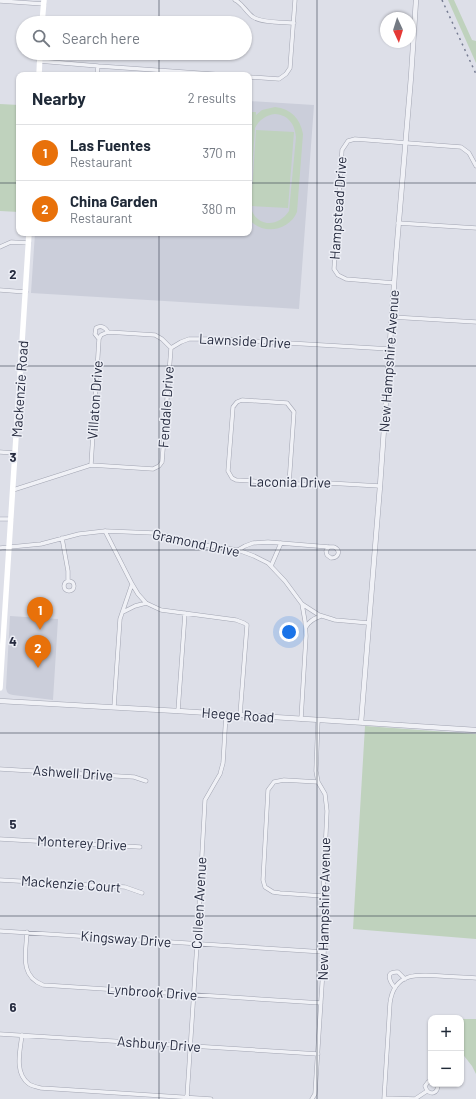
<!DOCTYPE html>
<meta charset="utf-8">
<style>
body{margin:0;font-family:Barlow,sans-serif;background:#f6f6f7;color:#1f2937}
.controls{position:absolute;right:12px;bottom:12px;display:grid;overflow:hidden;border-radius:8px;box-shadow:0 1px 3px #0004}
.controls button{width:36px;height:36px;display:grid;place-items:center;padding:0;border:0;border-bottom:1px solid #e0e1e3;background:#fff;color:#1f2937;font:20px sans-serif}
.compass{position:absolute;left:380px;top:12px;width:36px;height:36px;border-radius:50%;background:#fff;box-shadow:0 1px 3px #0004;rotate:176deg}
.you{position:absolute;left:289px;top:632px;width:14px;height:14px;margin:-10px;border:3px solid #fff;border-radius:50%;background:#1a73e8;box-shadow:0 0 0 6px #1a73e833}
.badge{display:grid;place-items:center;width:26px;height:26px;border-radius:50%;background:#7c3aed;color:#fff;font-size:13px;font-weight:700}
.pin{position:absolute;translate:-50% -33px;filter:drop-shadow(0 1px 2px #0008)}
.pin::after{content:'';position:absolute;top:21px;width:14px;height:12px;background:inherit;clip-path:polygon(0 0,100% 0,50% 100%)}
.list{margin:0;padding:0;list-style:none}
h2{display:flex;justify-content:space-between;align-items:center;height:52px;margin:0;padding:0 16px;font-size:17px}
h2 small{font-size:13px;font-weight:400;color:#747a83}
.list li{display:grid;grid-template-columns:26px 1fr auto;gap:12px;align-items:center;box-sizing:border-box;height:56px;padding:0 16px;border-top:1px solid #e0e1e3}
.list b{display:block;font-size:15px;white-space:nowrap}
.list p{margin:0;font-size:13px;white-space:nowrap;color:#747a83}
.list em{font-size:13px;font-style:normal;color:#747a83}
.icon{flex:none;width:22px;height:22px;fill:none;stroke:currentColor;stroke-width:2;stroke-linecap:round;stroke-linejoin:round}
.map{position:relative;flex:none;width:476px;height:1099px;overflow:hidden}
.search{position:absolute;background:#fff;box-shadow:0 1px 3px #0004;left:16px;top:16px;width:236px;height:44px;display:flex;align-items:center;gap:10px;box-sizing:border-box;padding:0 14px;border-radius:22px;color:#747a83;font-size:15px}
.panel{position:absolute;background:#fff;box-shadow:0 1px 3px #0004;left:16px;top:72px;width:236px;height:164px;border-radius:8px}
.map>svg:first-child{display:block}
</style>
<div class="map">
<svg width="476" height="1099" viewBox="0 0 476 1099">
<rect width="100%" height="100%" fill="#dddfe8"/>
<path fill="#cbceda" d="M249 101 314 105 299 309 31 293 35 233H249Z
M10 616 58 619 53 700 13 695 9 694 7 692 6 688Z"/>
<path fill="#bfd2bd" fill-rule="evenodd" d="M448 0H454L472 40 476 41V63Z
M0 104 19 105V212L0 211Z
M275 107C291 109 300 118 303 134L297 212C289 231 262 236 249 219V112H256V115L262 110ZM275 114C289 115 295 125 296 137L289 211C276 231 250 225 250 200L255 128C259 120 266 115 275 114Z
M256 130 294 132 288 208 251 206Z
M365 726 476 734V939L353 929Z
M461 1019H476V1074L472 1066 461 1052Z"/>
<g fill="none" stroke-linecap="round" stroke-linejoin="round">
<defs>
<path id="minor" d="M235 0C243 4 246 12 253 17 262 23 283 22 294 23
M0 1 44 4
M39 61 98 66 226 75
M97 75 98 66
M249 77 279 79 286 74 290 68 295 0
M398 223 476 228
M0 247 11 242 29 243
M394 283 346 279 338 275 334 269 342 150 348 141 355 139 461 147 469 153 476 166
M0 290 26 292
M392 317 476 322
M99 339 95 334 96 328C101 325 105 327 108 332
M171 348 181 342 189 339H220L390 349
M0 452 15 453
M91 465 99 339 101 335 108 332 155 335 162 339 171 348
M289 484 294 412 287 403 242 400 237 402 233 407 228 471 232 478 236 480 315 485 328 483 380 486
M13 490 91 465 153 469 159 466 162 462 171 348
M0 519H11
M105 531 132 584 138 594 146 603 161 610 236 620 244 623 247 625 240 715
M62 538 68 571V581
M0 548 41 544 79 534 105 531 154 533 204 545 238 550 254 556 268 563 285 581 302 604 319 615 335 620 369 623
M238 550 245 546 253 543 268 542 329 547H334C341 550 339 558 331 558L327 555 326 551 329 547
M271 566 281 543
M64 586a5 5 0 1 1 10 0a5 5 0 1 1-10 0Z
M123 612 135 606 146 603
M306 627C309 621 315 618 321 616
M114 707 120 619 132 584
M178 711 185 613
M301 719 306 636 305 621 302 604
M0 769 134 777 146 781
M318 782 284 780 274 782 268 790 263 880 265 887 273 892 280 893 323 896
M0 839 140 847
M0 880 125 887 142 893
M0 931 324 952
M27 932C26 953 19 976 43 985L321 1003
M395 988C390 982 384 971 398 972L405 979
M0 1034 318 1054
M22 1035C20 1051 14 1073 29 1084 32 1086 37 1087 41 1088L211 1099
M431 1081 428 1082 425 1086C428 1097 440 1094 437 1084
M187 1097 197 944 205 800 220 774 223 763 226 714
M385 1098 415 1099 427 1091
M312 1099 315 1094 326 922 323 896 327 811 325 794 318 782 316 771 318 720
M384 1099 390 1003C394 972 418 974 441 976 453 977 464 977 476 978"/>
<path id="tertiary" d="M0 701 178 711 476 730
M361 723 380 486 396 256 411 77 416 0"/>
</defs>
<use href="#minor" stroke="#a2a5b2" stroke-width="4.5"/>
<use href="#tertiary" stroke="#a2a5b2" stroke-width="5.5"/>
<use href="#minor" stroke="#f0f1f6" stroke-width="3.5"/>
<use href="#tertiary" stroke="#f0f1f6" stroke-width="4.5"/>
<path stroke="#fff" stroke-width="5.5" d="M42 23 44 0
M39 75 40 53
M0 688 29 233"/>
<path stroke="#767c92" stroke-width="1.5" stroke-dasharray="2 4" stroke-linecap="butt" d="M442 0 476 74"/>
</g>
<path fill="none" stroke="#262b3f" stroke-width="1" stroke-opacity="0.55" d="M159 0V23M317 0V1099M159 53V75M0 183H19M249 183H476M159 233V1099M0 366H476M0 550H476M0 733H476M0 916H476"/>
<g text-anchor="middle" stroke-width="3" stroke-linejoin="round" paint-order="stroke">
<g font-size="14" fill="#262b3f" stroke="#eceef5">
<text transform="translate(338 208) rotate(-86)" y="5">Hampstead Drive</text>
<text transform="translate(245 341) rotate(3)" y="5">Lawnside Drive</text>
<text transform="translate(389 361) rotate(-86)" y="5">New Hampshire Avenue</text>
<text transform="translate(20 389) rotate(-86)" y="5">Mackenzie Road</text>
<text transform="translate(95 400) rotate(-86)" y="5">Villaton Drive</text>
<text transform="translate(166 407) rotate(-86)" y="5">Fendale Drive</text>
<text transform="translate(290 482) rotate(1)" y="5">Laconia Drive</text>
<text transform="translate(196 543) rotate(12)" y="5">Gramond Drive</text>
<text transform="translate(238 715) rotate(4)" y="5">Heege Road</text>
<text transform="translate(73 773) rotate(4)" y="5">Ashwell Drive</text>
<text transform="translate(82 843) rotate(3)" y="5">Monterey Drive</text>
<text transform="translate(71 884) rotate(4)" y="5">Mackenzie Court</text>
<text transform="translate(199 903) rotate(-87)" y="5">Colleen Avenue</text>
<text transform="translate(324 909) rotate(-89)" y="5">New Hampshire Avenue</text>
<text transform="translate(126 939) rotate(4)" y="5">Kingsway Drive</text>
<text transform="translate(152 992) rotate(4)" y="5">Lynbrook Drive</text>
<text transform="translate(159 1044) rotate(4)" y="5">Ashbury Drive</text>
</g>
</g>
<g font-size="13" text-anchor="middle" font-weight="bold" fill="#262b3f" stroke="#eceef5" stroke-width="3" stroke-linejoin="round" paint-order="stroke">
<text x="13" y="279">2</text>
<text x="13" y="462">3</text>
<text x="13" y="646">4</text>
<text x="13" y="829">5</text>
<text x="13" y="1012">6</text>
</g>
</svg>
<div class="controls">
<button>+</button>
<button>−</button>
</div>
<svg class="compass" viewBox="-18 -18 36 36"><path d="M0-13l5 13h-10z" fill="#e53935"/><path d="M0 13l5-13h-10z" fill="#747a83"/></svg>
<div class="you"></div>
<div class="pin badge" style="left:40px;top:630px;background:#e8710a">1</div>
<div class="pin badge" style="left:38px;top:668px;background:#e8710a">2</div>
<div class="search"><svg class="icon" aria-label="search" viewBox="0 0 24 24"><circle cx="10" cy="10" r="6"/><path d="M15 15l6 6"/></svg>Search here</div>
<section class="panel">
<h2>Nearby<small>2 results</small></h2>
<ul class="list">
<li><span class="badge" style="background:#e8710a">1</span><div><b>Las Fuentes</b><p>Restaurant</p></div><em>370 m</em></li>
<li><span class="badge" style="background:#e8710a">2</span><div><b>China Garden</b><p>Restaurant</p></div><em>380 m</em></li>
</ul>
</section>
</div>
